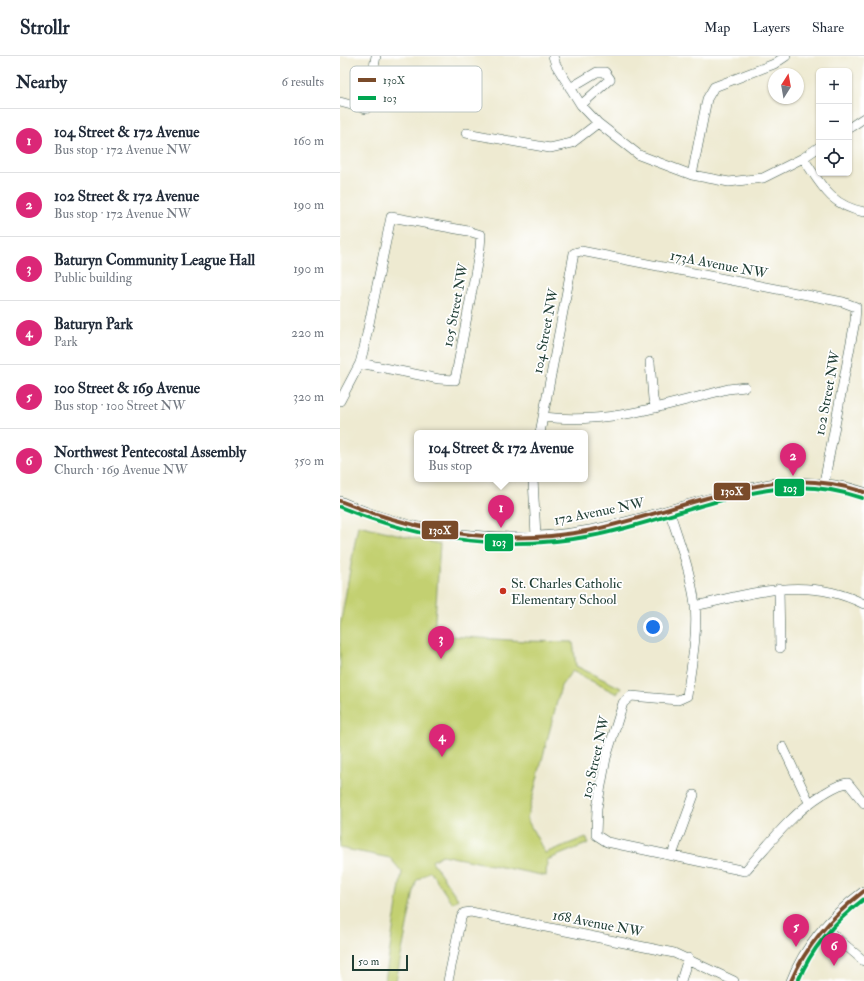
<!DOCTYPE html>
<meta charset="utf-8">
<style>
body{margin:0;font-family:"IM FELL Double Pica",serif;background:#f2f2f3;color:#1f2937}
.controls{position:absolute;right:12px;top:12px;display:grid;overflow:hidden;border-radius:6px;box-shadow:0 1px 3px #0004}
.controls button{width:36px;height:36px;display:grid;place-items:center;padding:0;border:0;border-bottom:1px solid #e0e1e3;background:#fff;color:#1f2937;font:20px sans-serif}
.compass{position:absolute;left:428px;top:12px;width:36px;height:36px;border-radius:50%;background:#fff;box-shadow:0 1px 3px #0004;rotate:11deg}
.scale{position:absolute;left:12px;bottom:10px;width:56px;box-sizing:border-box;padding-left:4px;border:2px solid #1f3d34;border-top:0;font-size:11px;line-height:14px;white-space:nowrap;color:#1f3d34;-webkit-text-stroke:3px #fff;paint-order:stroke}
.you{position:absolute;left:313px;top:571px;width:14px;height:14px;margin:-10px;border:3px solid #fff;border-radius:50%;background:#1a73e8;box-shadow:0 0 0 6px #1a73e833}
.badge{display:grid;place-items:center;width:26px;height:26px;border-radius:50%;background:#db2777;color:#fff;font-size:13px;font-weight:700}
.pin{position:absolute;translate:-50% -33px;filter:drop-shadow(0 1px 2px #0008)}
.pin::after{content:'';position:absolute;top:21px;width:14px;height:12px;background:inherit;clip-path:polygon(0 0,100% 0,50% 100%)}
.popup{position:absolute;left:74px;top:374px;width:174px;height:52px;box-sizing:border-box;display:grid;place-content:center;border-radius:6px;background:#fff;filter:drop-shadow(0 1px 3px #0005);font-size:13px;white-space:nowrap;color:#747a83}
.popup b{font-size:15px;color:#1f2937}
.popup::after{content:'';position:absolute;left:50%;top:100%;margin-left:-8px;border:8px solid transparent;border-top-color:#fff}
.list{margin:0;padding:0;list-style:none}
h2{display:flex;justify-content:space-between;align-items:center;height:52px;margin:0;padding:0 16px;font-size:17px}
h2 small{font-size:13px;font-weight:400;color:#747a83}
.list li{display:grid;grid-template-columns:26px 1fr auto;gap:12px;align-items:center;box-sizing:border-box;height:64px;padding:0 16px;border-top:1px solid #e0e1e3}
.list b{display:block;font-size:15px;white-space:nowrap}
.list p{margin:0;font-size:13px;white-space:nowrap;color:#747a83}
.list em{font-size:13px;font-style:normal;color:#747a83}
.icon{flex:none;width:22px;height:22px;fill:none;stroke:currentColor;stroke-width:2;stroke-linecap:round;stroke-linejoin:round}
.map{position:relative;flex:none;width:524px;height:925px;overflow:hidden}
header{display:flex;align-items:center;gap:24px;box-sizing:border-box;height:56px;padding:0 20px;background:#fff;border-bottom:1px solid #e0e1e3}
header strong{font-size:19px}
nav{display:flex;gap:22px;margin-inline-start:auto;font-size:14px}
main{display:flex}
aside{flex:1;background:#fff}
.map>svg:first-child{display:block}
</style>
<header>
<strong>Strollr</strong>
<nav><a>Map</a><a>Layers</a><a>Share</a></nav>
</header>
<main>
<aside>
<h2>Nearby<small>6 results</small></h2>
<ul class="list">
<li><span class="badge">1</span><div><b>104 Street &amp; 172 Avenue</b><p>Bus stop · 172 Avenue NW</p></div><em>160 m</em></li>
<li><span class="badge">2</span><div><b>102 Street &amp; 172 Avenue</b><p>Bus stop · 172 Avenue NW</p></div><em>190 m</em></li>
<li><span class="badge">3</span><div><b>Baturyn Community League Hall</b><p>Public building</p></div><em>190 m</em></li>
<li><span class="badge">4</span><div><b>Baturyn Park</b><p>Park</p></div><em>220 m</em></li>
<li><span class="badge">5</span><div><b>100 Street &amp; 169 Avenue</b><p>Bus stop · 100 Street NW</p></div><em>320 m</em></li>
<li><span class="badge">6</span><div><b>Northwest Pentecostal Assembly</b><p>Church · 169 Avenue NW</p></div><em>350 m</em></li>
</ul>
</aside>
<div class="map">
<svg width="524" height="925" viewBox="0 0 524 925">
<rect width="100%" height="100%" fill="#fff"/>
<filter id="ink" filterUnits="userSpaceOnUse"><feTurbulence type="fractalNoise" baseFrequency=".025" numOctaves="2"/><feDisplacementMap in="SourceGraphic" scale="8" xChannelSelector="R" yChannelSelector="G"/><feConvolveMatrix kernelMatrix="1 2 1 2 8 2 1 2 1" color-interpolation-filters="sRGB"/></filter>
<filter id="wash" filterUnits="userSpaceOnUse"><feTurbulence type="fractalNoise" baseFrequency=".012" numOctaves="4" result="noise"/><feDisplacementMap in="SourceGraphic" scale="16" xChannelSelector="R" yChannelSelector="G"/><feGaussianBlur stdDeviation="0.9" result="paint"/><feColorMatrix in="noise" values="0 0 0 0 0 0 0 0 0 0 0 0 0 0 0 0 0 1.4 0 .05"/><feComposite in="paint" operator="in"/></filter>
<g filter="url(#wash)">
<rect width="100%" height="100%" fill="#eeead1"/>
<path fill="#c3d071" stroke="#718652" d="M18 469 100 488 94 579 185 585 233 586 236 610 281 632 277 638 232 615 221 630 187 763 205 797 246 781 249 787 207 804 206 820 102 799 92 805 118 843 112 847 90 815 76 825 56 925H45L62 816 50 802 0 792V570Z"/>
</g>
<g filter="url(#ink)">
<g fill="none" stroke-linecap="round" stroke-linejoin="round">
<defs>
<path id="minor" d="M213 0 216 9 241 49 258 67 299 99 352 119 389 126 423 122 463 102 479 91
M230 32 257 16H265L270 23 241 49
M0 46 26 53 36 0
M509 72 524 62
M126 77 210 92 232 87 258 67
M463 102C481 128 489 149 524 156
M352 119 367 43 374 31 434 8 446 0
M310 306 313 343 316 352
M0 345 20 307 24 292 51 161 128 175 141 179 140 192 115 324 99 323 20 307
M203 361C268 369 326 349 388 333L405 331
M200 377 232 208 234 197 241 195 503 246 516 251 515 265 484 427
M193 423 196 480
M0 445C78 480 166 489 250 474 312 462 373 438 435 427 466 425 495 426 524 436
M329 454C339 485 351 516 355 549 358 578 351 611 347 640L338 644 291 640 283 647 266 702 257 752 256 779 267 786 405 815C430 787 451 758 483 738 492 733 498 728 508 727L524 747
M439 532 440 592
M355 550C413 537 467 519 524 548
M443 691 469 746
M332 799 354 739
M484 871 524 905
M108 925 121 862 124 857 131 856 334 897 394 925
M341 925 348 902
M451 925C465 888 493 858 524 835"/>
</defs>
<use href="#minor" stroke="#3e574c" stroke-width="10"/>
<use href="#minor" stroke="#fff" stroke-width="9"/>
<defs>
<path id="bus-1" d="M0 445C80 477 167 491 252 474 313 461 372 436 434 427 464 423 496 427 524 436
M451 925C467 888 492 860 524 835"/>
<path id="bus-2" d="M0 451C80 484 166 496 251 480 314 468 373 441 436 433 464 429 495 433 522 442
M458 925C472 891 495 865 524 843"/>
</defs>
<use href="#bus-1" stroke="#fff" stroke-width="7"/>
<use href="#bus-2" stroke="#fff" stroke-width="7"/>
<use href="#bus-1" stroke="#7a4b2a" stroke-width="4"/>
<use href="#bus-2" stroke="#00a651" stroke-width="4"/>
</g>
</g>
<circle fill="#c8321e" stroke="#fff" stroke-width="1.5" cx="163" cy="535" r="4"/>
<g text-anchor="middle" stroke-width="3.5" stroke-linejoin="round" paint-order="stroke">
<g font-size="14" fill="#1f3d34" stroke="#fff">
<text transform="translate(379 208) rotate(11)" y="5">173A Avenue NW</text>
<text transform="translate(115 249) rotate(-79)" y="5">105 Street NW</text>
<text transform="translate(205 275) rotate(-79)" y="5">104 Street NW</text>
<text transform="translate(487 337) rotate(-79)" y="5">102 Street NW</text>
<text transform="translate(259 455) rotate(-11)" y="5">172 Avenue NW</text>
<text transform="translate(255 701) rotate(-77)" y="5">103 Street NW</text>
<text transform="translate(258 867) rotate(11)" y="5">168 Avenue NW</text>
</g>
<g font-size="14" fill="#1f3d34" stroke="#fff" text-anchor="start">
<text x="171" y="532">St. Charles Catholic<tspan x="171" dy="16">Elementary School</tspan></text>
</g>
</g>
<rect x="10" y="10" width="132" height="46" rx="6" fill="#fff" stroke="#bcc5c2" stroke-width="1"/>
<rect x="18" y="22" width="18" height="4" fill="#7a4b2a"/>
<rect x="18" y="40" width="18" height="4" fill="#00a651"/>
<g font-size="11" fill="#1f3d34">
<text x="43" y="28">130X</text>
<text x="43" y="46">103</text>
</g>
<g stroke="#fff" stroke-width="1.5">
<rect x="434" y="422" width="31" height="19" rx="4" fill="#00a651"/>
<rect x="373" y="426" width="38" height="19" rx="4" fill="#7a4b2a"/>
<rect x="81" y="464" width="38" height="20" rx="4" fill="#7a4b2a"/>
<rect x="144" y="477" width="30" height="19" rx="4" fill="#00a651"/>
</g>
<g font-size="11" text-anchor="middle" font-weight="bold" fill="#fff">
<text x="450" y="436">103</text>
<text x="392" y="439">130X</text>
<text x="100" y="478">130X</text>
<text x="159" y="490">103</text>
</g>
</svg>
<div class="controls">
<button>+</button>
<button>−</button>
<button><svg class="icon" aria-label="locate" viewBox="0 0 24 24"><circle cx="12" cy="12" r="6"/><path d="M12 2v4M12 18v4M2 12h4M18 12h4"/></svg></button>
</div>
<svg class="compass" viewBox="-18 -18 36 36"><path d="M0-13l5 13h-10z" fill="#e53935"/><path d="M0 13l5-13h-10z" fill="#747a83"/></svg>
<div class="scale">50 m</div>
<div class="you"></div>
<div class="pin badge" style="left:161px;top:472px">1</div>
<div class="popup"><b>104 Street &amp; 172 Avenue</b>Bus stop</div>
<div class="pin badge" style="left:453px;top:420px">2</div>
<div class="pin badge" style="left:101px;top:603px">3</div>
<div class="pin badge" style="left:102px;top:701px">4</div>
<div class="pin badge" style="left:456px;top:891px">5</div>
<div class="pin badge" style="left:494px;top:910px">6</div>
</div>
</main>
